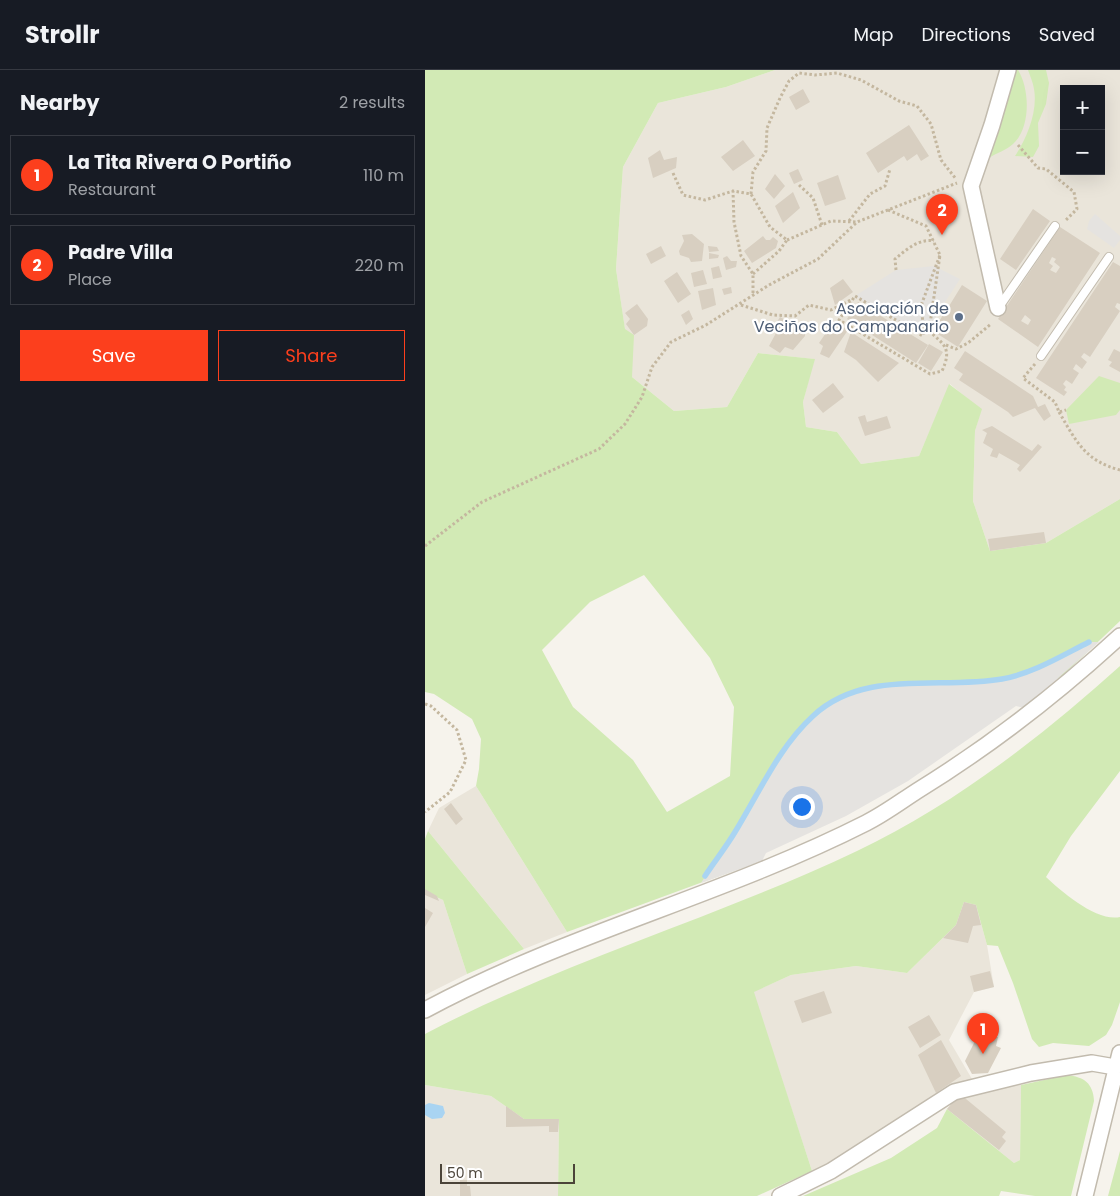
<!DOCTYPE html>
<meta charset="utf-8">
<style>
body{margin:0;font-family:Poppins,sans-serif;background:#242831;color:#f1f3f6}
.controls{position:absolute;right:15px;top:15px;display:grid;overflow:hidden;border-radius:0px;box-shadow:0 5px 20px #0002}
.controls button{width:45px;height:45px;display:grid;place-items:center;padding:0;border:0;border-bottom:1px solid #363941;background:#171b24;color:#f1f3f6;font:25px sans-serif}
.scale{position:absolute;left:15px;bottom:12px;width:135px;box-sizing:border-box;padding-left:5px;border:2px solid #4b4439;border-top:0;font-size:14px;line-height:18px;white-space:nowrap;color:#4b4439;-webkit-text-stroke:4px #fff;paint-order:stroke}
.you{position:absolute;left:376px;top:736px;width:18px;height:18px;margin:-12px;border:4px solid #fff;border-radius:50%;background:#1a73e8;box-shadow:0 0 0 8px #1a73e833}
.badge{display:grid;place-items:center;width:32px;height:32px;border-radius:50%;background:#fc3f1d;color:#fff;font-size:16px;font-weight:700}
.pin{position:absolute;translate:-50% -41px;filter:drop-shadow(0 1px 2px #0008)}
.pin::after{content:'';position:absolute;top:26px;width:18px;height:15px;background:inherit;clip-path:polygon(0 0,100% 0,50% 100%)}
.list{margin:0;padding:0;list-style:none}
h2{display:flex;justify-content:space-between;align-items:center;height:65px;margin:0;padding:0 20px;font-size:21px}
h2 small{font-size:16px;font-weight:400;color:#9ea1a6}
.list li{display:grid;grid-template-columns:32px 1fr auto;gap:15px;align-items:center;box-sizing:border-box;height:80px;margin:0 10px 10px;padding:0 10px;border:1px solid #363941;border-radius:0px}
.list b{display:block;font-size:19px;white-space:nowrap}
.list p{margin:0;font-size:16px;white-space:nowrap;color:#9ea1a6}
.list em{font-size:16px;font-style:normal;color:#9ea1a6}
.actions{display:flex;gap:10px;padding:15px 20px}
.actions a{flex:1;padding:11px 0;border:1px solid #fc3f1d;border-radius:0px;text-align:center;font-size:18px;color:#fc3f1d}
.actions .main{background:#fc3f1d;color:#fff}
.map{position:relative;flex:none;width:695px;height:1126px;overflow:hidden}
header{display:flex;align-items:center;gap:30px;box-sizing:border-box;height:70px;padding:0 25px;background:#171b24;border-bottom:1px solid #363941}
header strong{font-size:24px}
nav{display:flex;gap:28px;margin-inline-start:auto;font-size:18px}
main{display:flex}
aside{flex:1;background:#171b24}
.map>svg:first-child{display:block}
</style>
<header>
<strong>Strollr</strong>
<nav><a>Map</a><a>Directions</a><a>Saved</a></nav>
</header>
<main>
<aside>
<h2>Nearby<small>2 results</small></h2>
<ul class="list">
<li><span class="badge">1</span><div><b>La Tita Rivera O Portiño</b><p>Restaurant</p></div><em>110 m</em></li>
<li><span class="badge">2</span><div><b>Padre Villa</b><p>Place</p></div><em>220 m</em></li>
</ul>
<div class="actions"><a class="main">Save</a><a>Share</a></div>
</aside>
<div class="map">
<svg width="695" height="1126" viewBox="0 0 695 1126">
<rect width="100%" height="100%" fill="#f6f3ec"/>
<path fill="#eae5da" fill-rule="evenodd" d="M350 0H695V429L621 473 565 481 548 431 550 361 556 340 525 314 494 386 436 394 412 362 381 357 378 332 389 289 333 283 302 337 249 341 207 307 191 199 198 97 233 33 301 17ZM639 19H676V101H639Z
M51 716 142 862 99 879 3 761 14 738Z
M0 822 18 830 42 904 0 925Z
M539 832 551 835 562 875 569 917 549 922 524 970 547 1009 530 1013 511 1023 460 1061 423 1084 387 1101 328 922 366 905 431 896 482 903 531 855Z
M0 1015 66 1026 99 1049H134L133 1126H0Z
M596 1015 595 1090 589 1093 522 1039 536 1023Z"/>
<path fill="#d2eab5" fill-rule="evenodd" d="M0 0H350L301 17 233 33 198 97 191 199 200 259 209 265 207 307 249 341 302 337 333 283 390 289 378 332 381 357 412 362 436 394 494 386 524 314 557 339 550 361 548 431 565 481 621 473 695 429V551L638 605 305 802 142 862 51 716 54 699 56 669 47 649 9 624 0 622ZM219 505 285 588 309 637 305 706 242 742 208 690 148 637 117 580 165 532Z
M589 0H593C605 19 606 58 588 74 582 80 571 83 564 88Z
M603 0H621L624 13 621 34 613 53 614 76 608 87 590 86C602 68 613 41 609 19 608 12 605 6 603 0Z
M674 306 695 313V340L691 345 644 354 641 340Z
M695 596V701L646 766 621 807C637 822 672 852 695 847V932L687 955 681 965 664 976 628 973 614 977 607 969 588 913 573 876 562 875 551 835 539 832 531 855 482 903 431 896 366 905 329 922 387 1101 332 1126H133L134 1050 99 1049 66 1026 0 1015V964C139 891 291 848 432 781 529 735 616 667 695 596Z
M3 761 99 879 42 904 18 830 0 822V769Z
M642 1005C659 1007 668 1013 669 1031L646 1126H610L576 1121 574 1126H378L466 1088 512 1058 522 1039 589 1093 595 1090 596 1015Z
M695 1081V1126H683Z"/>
<path fill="#e5e3e0" d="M670 144 695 166V170L689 178 662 159 664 151Z
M509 196 535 209 498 266 430 226 471 200Z
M664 572H674L599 638 591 636 483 711 421 746 341 783 337 791 276 813 366 672 389 645 407 632 433 621 452 616 551 612 590 606 604 602Z"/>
<path fill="#a9d4f2" d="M4 1033 18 1036 20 1043 17 1048 7 1049 0 1045V1035Z"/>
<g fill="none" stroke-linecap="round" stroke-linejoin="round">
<path stroke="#a9d4f2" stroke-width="5.5" d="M280 806C290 791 301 777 310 762 334 723 354 677 388 646 439 598 515 620 577 609 609 603 636 586 664 572"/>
</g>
<path fill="#d8cfc1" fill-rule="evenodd" d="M378 19 385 32 371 40 364 27Z
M484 55 504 86 496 91 492 84 482 91 479 86 453 103 441 83Z
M318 70 330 86 308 101 296 87Z
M235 80 239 90 252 87 251 98 228 108 223 88Z
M373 99 378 110 369 114 364 103Z
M350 104 360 116 349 129 340 119Z
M413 105 421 129 400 136 392 113Z
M368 122 375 138 358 153 350 136Z
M608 139 625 151 591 200 575 189Z
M635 157 675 183 613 277 573 249ZM627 187 631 189 629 192 635 197 631 203 625 200 628 196 624 193ZM600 245 606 250 603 255 596 251Z
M267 164 279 174 277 191 266 192 264 188 255 185 254 181 259 171 257 165Z
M338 166 341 170H345L348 167 353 171 351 178 327 193 319 181Z
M236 176 241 186 226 194 221 184Z
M283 176 292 177 294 181 284 182Z
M284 183 294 185 293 188 284 189Z
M302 186 306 191H312L311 197 301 200 298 188Z
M688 192 695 196V234L692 233 690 237 695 241 665 287 659 283 656 287 662 292 657 299 651 294 648 299 654 303 647 314 641 310 638 314 641 317 639 320 642 322 639 326 611 308Z
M294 196 297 207 288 209 286 198Z
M278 200 282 214 269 217 266 203Z
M252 202 266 224 253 233 239 211Z
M418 209 428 222 410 235 405 218Z
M537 215 562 231 533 277 508 261 518 245 516 244 519 239 521 241Z
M306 217 307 223 299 225 297 219Z
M288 218 291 235 277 240 273 221Z
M433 232 503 275 491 293 422 249Z
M212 234 223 249 222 256 209 265 201 254 205 249 200 243Z
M264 240 268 249 261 255 256 245Z
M355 247 368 254 364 265 371 255 380 260V266L368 280 360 277 355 283 344 276 351 263 347 260Z
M409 251 423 260 404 288 395 284 398 276 394 273Z
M426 262 443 273 474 293 453 312 431 290 419 282Z
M504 274 518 282 506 301 493 293Z
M689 279 695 282V302L684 296 687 292 683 290Z
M540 281 608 326 613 337 620 334 626 346 619 351 610 338 588 347 583 342 534 310 538 304 529 298Z
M408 313 419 327 398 343 387 330Z
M440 345 442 352 462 346 466 358 440 366 433 347Z
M567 356 607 381 613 374 617 377 595 402 592 399 595 395 574 383 572 388 565 386 568 379 558 373 562 363 557 360Z
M619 462 621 473 565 481 563 469Z
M26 733 38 749 31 755 19 739Z
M0 819 12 826 14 831 0 825Z
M539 832 551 835 556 855 548 856 543 873 518 868 531 855Z
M0 838 8 843 0 857Z
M565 901 569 917 549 922 545 906Z
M399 921 407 943 377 953 369 931Z
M504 945 516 965 495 978 483 957Z
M554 963 573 967 571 976 576 978 563 1003 547 1004 540 991Z
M516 970 536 1006 511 1023 493 985Z
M535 1024 581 1062 577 1067 581 1071 574 1080 522 1039Z
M81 1036 99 1049H134L133 1062H124V1056L81 1057Z
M35 1110H42V1116H45L46 1126H35Z"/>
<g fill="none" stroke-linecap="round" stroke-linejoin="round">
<defs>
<path id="lane" d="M574 237 630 156
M616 286 684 187"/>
<path id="street" d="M573 238 546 116 567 55 583 0
M0 940C141 864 299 825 441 753 459 744 475 732 492 721 565 676 632 624 695 566
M355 1126 406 1101 529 1022 606 1003 667 993 690 997
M660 1126 695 983"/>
</defs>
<use href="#lane" stroke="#c2bbae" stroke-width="10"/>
<use href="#street" stroke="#c2bbae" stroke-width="18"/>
<path stroke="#c4b79f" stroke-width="3" stroke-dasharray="2.5 2.5" stroke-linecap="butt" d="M593 75 613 98 621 99 649 122 652 139 640 151
M248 103 258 125 280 130 308 121
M374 115 388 128 397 155
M326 124 328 102 341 81 342 58 355 28 364 11 374 3 390 5 412 3 436 10 474 31 492 36 506 54 516 90 531 109
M463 140 501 156 515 185 504 261C520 275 527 279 517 301L505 304 414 250 430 226 498 266 497 233 515 185
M424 151 445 124 460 116 465 99
M362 170 406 151 432 152
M471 200 470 189C481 180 494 168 509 171
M328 204 354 181 362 170 345 157 326 124 308 121 309 152 316 186 328 204V225
M316 235 348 245 370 246 384 235 406 240 426 230
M521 275 531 279 543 273 566 254
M610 294 598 308 630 332 634 342 641 340
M634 342C651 371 660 391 695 400
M0 476 57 432 174 379 200 354 217 327 227 297 246 272 281 255 344 215 393 189 432 152 532 113
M0 634 6 636 32 660 41 690 25 722 0 742"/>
<use href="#lane" stroke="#fff" stroke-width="8"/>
<use href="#street" stroke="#fff" stroke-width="15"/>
</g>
<circle fill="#5c6f8a" stroke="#fff" stroke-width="2" cx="534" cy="247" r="5"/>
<g text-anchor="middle" stroke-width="4.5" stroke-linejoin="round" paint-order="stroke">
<g font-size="16" fill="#4e5e75" stroke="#fff" text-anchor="end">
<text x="524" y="244">Asociación de<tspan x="524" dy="18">Veciños do Campanario</tspan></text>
</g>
</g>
</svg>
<div class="controls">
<button>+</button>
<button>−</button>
</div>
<div class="scale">50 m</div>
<div class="you"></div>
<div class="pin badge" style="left:558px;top:984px">1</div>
<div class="pin badge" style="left:517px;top:165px">2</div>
</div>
</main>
